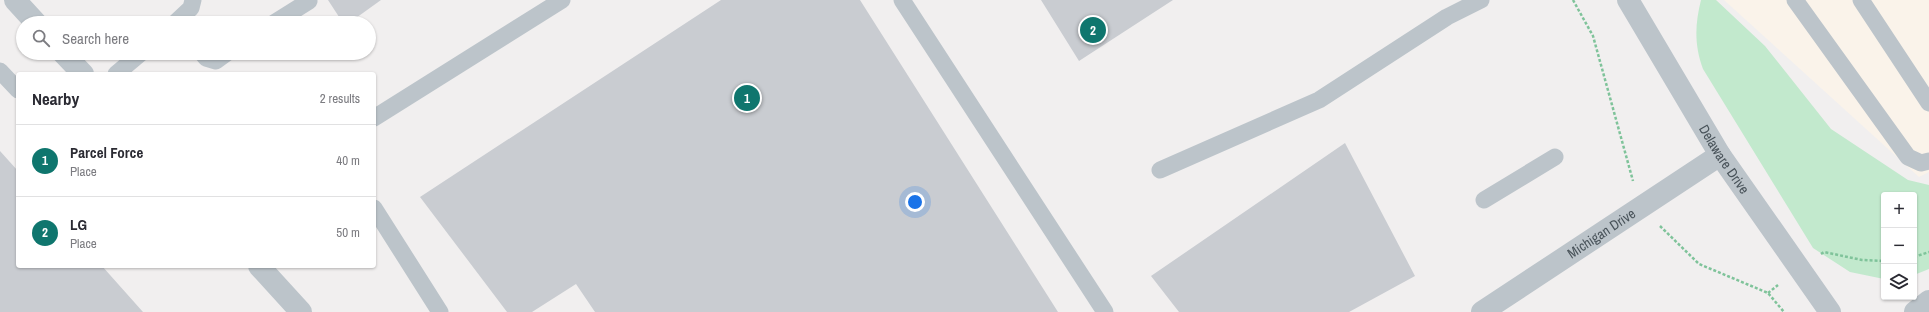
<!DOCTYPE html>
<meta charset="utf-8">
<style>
body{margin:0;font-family:"Archivo Narrow",sans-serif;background:#f2f2f3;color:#2b2b33}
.controls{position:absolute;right:12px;bottom:12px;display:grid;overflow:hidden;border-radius:4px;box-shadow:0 1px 3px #0004}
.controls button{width:36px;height:36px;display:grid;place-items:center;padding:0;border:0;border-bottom:1px solid #e1e1e2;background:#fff;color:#2b2b33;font:20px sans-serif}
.you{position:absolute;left:915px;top:202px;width:14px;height:14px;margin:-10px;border:3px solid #fff;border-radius:50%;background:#1a73e8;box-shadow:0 0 0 6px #1a73e833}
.badge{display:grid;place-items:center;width:26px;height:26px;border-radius:50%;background:#0f766e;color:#fff;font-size:13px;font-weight:700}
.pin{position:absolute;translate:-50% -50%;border:2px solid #fff;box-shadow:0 1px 4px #0006}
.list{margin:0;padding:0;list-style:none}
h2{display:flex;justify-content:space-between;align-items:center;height:52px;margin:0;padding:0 16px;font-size:17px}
h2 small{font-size:13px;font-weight:400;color:#7c7c81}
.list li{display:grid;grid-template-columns:26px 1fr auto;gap:12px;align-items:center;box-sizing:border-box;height:72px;padding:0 16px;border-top:1px solid #e1e1e2}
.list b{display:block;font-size:15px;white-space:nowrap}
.list p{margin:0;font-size:13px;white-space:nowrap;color:#7c7c81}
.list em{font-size:13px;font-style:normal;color:#7c7c81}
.icon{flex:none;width:22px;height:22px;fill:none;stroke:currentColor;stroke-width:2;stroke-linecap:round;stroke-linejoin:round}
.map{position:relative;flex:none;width:1929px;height:312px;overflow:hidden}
.search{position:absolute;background:#fff;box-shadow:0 1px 3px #0004;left:16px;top:16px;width:360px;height:44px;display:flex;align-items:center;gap:10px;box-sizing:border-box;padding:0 14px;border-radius:22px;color:#7c7c81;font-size:15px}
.panel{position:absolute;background:#fff;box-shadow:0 1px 3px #0004;left:16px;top:72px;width:360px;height:196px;border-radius:4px}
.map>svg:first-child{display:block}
</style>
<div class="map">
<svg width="1929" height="312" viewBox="0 0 1929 312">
<rect width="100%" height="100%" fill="#f1efef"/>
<path fill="#faf3ea" d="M1724 0H1929V172L1919 177Z"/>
<path fill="#c2e9cd" d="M1701 0H1716L1765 46 1831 129 1908 180 1929 185V269L1914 275V195H1884V279L1850 272 1813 248 1703 69C1694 45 1695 24 1701 0Z"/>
<path fill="#c9ccd1" d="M328 0H381L349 23H343Z
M721 0H860L1058 312H595L576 284 532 312H507L420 197Z
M1041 0H1173L1079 61Z
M1345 143 1415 276 1349 312H1179L1151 276Z
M0 151 18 171V266H102L143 312H0Z"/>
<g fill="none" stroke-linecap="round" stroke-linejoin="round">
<path stroke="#7fc39a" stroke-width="2.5" stroke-dasharray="3 2" stroke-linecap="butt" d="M1573 0 1593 36 1633 181
M1660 226 1699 264 1768 293 1784 312
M1821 254 1824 252 1862 260 1884 261
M1914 257 1929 252
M1768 293 1778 285"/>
<path stroke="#bcc4ca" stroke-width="17" d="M902 0 1105 312
M1795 0 1908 157 1921 163 1929 161
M1861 0 1929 103
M175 23 191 8 193 0
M274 23 309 1
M202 53 206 58 216 61 227 53
M0 71 18 90
M116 74 141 53
M374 118 562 0
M1160 170 1319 100 1447 17 1481 0
M1484 200 1555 157
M374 208 440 312"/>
<g stroke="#bcc4ca" stroke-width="22">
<path d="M15 0 36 23"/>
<path id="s1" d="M1628 0 1720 155 1830 312"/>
<path d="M63 53 83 74"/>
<path d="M259 266 301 312"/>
<path id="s2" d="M1482 312 1720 155"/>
<path d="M1915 312 1929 301"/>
</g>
</g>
<g text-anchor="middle" stroke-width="3" stroke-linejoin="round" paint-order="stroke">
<g font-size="14" fill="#49535a" stroke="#fff">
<text dy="5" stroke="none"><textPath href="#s1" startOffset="186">Delaware Drive</textPath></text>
<text dy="5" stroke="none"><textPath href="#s2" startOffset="143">Michigan Drive</textPath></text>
</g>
</g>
</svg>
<div class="controls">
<button>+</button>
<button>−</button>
<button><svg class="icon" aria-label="layers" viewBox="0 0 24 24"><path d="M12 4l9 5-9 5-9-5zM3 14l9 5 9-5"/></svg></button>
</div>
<div class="you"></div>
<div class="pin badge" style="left:747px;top:98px">1</div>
<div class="pin badge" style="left:1093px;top:30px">2</div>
<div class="search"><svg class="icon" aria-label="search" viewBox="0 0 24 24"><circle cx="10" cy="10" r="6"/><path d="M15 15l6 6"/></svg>Search here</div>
<section class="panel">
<h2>Nearby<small>2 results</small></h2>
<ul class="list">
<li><span class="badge">1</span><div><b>Parcel Force</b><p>Place</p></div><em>40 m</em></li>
<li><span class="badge">2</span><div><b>LG</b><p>Place</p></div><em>50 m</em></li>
</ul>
</section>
</div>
